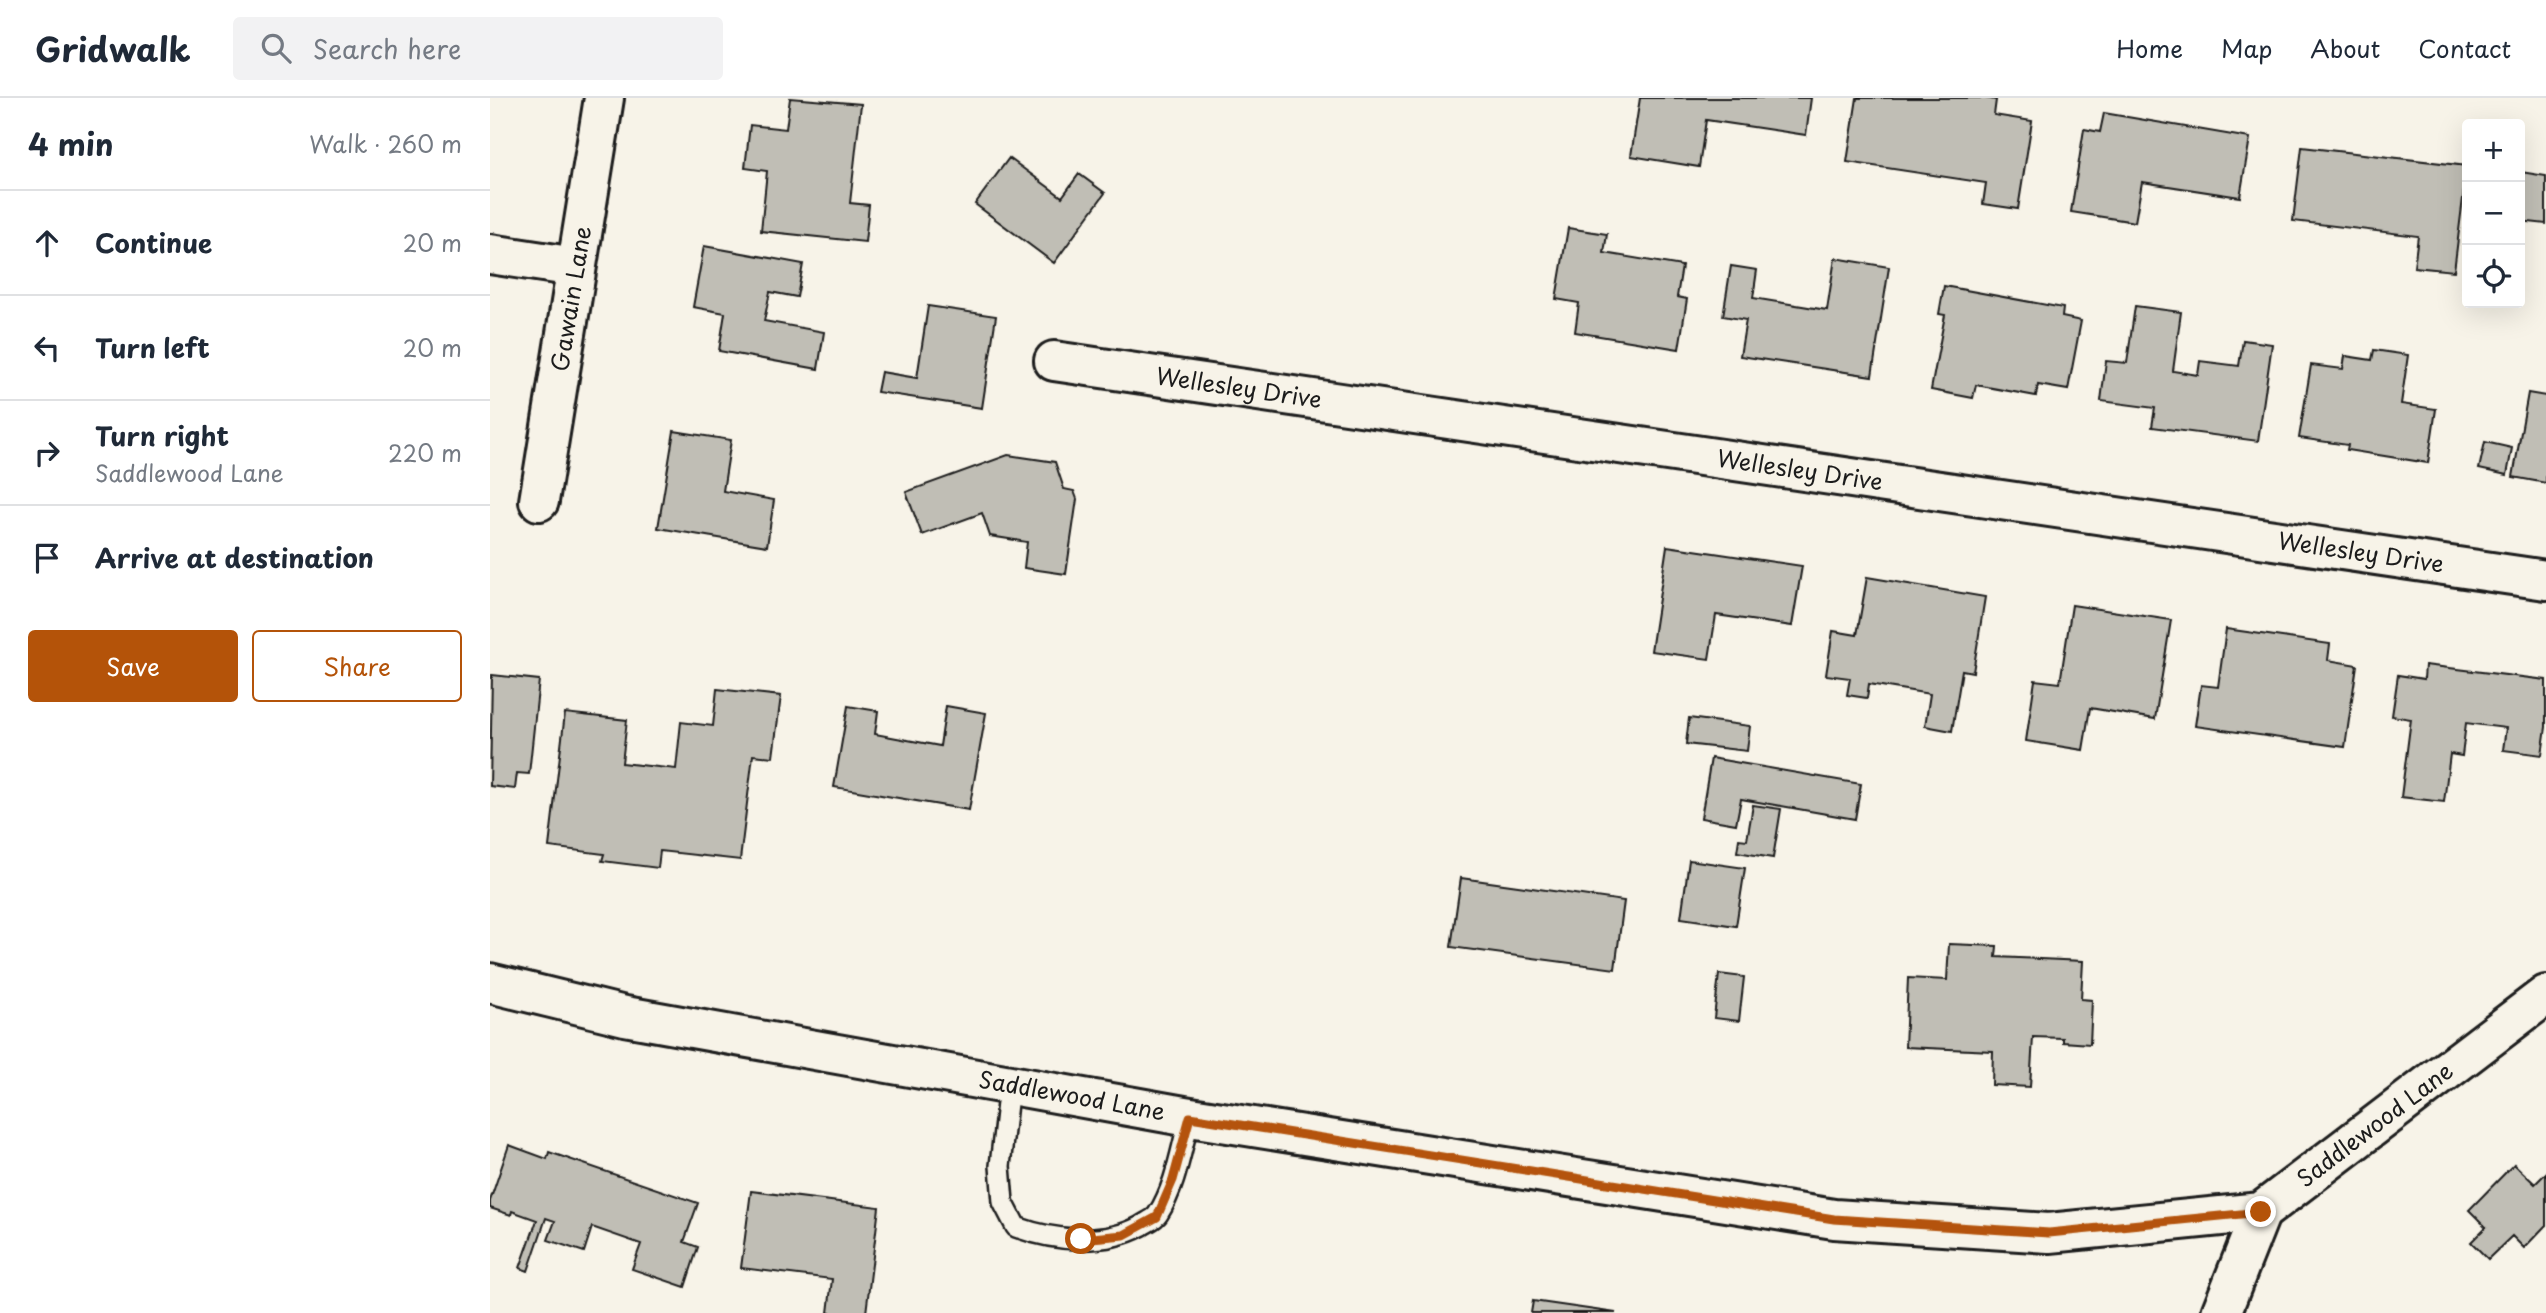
<!DOCTYPE html>
<meta charset="utf-8">
<style>
body{margin:0;font-family:"Playpen Sans",sans-serif;background:#f2f2f3;color:#1f2937}
.controls{position:absolute;right:21px;top:21px;display:grid;overflow:hidden;border-radius:7px;box-shadow:0 7px 28px #0002}
.controls button{width:63px;height:63px;display:grid;place-items:center;padding:0;border:0;border-bottom:2px solid #e0e1e3;background:#fff;color:#1f2937;font:35px sans-serif}
.stop{position:absolute;width:21px;height:21px;margin:-16px;border:5px solid #b45309;border-radius:50%;background:#fff}
.stop.end{background:#b45309;border-color:#fff;box-shadow:0 2px 7px #0008}
.list{margin:0;padding:0;list-style:none}
h2{display:flex;justify-content:space-between;align-items:center;height:91px;margin:0;padding:0 28px;font-size:30px}
h2 small{font-size:23px;font-weight:400;color:#747a83}
.list li{display:grid;grid-template-columns:46px 1fr auto;gap:21px;align-items:center;box-sizing:border-box;height:105px;padding:0 28px;border-top:2px solid #e0e1e3}
.list b{display:block;font-size:26px;white-space:nowrap}
.list p{margin:0;font-size:23px;white-space:nowrap;color:#747a83}
.list em{font-size:23px;font-style:normal;color:#747a83}
.actions{display:flex;gap:14px;padding:21px 28px}
.actions a{flex:1;padding:16px 0;border:2px solid #b45309;border-radius:7px;text-align:center;font-size:24px;color:#b45309}
.actions .main{background:#b45309;color:#fff}
.icon{flex:none;width:38px;height:38px;fill:none;stroke:currentColor;stroke-width:2;stroke-linecap:round;stroke-linejoin:round}
.map{position:relative;flex:none;width:2056px;height:1215px;overflow:hidden}
header{display:flex;align-items:center;gap:42px;box-sizing:border-box;height:98px;padding:0 35px;background:#fff;border-bottom:2px solid #e0e1e3}
header strong{font-size:33px}
nav{display:flex;gap:38px;margin-inline-start:auto;font-size:24px}
.search{width:490px;height:63px;background:#f2f2f3;display:flex;align-items:center;gap:18px;box-sizing:border-box;padding:0 24px;border-radius:7px;color:#747a83;font-size:26px}
main{display:flex}
aside{flex:1;background:#fff}
.map>svg:first-child{display:block}
</style>
<header>
<strong>Gridwalk</strong>
<div class="search"><svg class="icon" aria-label="search" viewBox="0 0 24 24"><circle cx="10" cy="10" r="6"/><path d="M15 15l6 6"/></svg>Search here</div>
<nav><a>Home</a><a>Map</a><a>About</a><a>Contact</a></nav>
</header>
<main>
<aside>
<h2>4 min<small>Walk · 260 m</small></h2>
<ul class="list">
<li><svg class="icon" aria-label="ahead" viewBox="0 0 24 24"><path d="M12 20V5M6 11l6-6 6 6"/></svg><div><b>Continue</b></div><em>20 m</em></li>
<li><svg class="icon" aria-label="left" viewBox="0 0 24 24"><path d="M17 20v-9H6M10 6l-5 5 5 5"/></svg><div><b>Turn left</b></div><em>20 m</em></li>
<li><svg class="icon" aria-label="right" viewBox="0 0 24 24"><path d="M7 20v-9h11M14 6l5 5-5 5"/></svg><div><b>Turn right</b><p>Saddlewood Lane</p></div><em>220 m</em></li>
<li><svg class="icon" aria-label="arrive" viewBox="0 0 24 24"><path d="M6 21V4h12l-3 4 3 4H6"/></svg><div><b>Arrive at destination</b></div></li>
</ul>
<div class="actions"><a class="main">Save</a><a>Share</a></div>
</aside>
<div class="map">
<svg width="2056" height="1215" viewBox="0 0 2056 1215">
<rect width="100%" height="100%" fill="#f7f3e8"/>
<filter id="ink" filterUnits="userSpaceOnUse"><feTurbulence type="fractalNoise" baseFrequency=".0143" numOctaves="2"/><feDisplacementMap in="SourceGraphic" scale="14" xChannelSelector="R" yChannelSelector="G"/><feConvolveMatrix kernelMatrix="1 2 1 2 8 2 1 2 1" color-interpolation-filters="sRGB"/></filter>
<g filter="url(#ink)">
<path fill="#c0beb5" stroke="#1c1c1c" stroke-width="2" d="M300 0 371 6 360 105 379 107 375 144 271 133 277 73 255 70 260 27 296 31Z
M1150 0H1321L1316 37 1216 22 1209 69 1141 58Z
M1367 0H1495L1506 2 1504 17 1542 23 1528 111 1493 106 1496 85 1357 64Z
M1614 15 1760 40 1750 99 1652 84 1645 124 1581 114 1594 31 1610 34Z
M1812 49 1977 68 1964 173 1924 169 1928 138 1803 123Z
M519 60 572 99 589 76 615 95 564 165 485 106Z
M2031 74 2056 78V126L2030 123Z
M1078 130 1117 136 1114 155 1192 168 1187 199 1197 201 1189 251 1085 234 1089 205 1066 201Z
M214 148 313 166 307 199 280 194 274 223 334 234 328 271 229 253 235 215 203 209Z
M1345 160 1399 169 1382 278 1250 258 1256 222 1233 218 1241 168 1267 172 1263 200 1337 212Z
M1454 188 1573 210 1572 219 1591 223 1578 292 1548 287 1546 298 1486 287 1483 300 1441 292 1455 217 1449 216Z
M438 208 506 218 492 310 387 294 391 274 427 280Z
M1645 208 1691 214 1683 273 1708 277 1710 263 1749 268 1753 242 1782 246 1768 343 1662 329 1665 310 1611 303 1616 263 1637 265Z
M1884 252 1918 257 1911 306 1946 311 1938 365 1857 352 1858 347 1809 340 1821 267 1853 271 1855 258 1882 262Z
M2038 295 2056 298V385L2023 379Z
M184 333 241 342 233 393 284 402 277 448 168 430Z
M1995 344 2022 350 2017 377 1989 371Z
M518 357 565 364 574 391 584 393 587 401 576 476 534 470 537 444 500 438 492 415 432 437 416 394Z
M1177 448 1312 468 1302 528 1226 517 1219 561 1161 553Z
M1377 479 1495 499 1483 574 1472 572 1462 633 1435 628 1440 596 1379 586 1377 600 1357 597 1360 580 1336 577 1343 533 1367 537Z
M1582 507 1681 522 1665 621 1600 610 1593 652 1536 643 1545 582 1570 585Z
M1736 531 1840 546 1838 562 1867 567 1855 649 1705 628 1711 587 1728 589Z
M1935 567 2056 582V629L2052 657 2013 652 2016 630 1976 625 1972 658 1960 656 1954 704 1911 699 1921 621 1902 618 1908 577 1934 581Z
M2 577 49 582 39 676 27 675 25 691 0 688Z
M227 591 291 598 283 659 263 657 250 762 170 753 168 770 112 763 114 756 59 749 75 615 137 622 132 665 186 671 191 624 223 628Z
M358 608 388 613 385 636 450 648 456 608 496 615 479 712 344 689Z
M1199 620 1260 628 1257 653 1196 646Z
M1221 660 1371 686 1365 721 1251 701 1246 726 1211 720Z
M1263 707 1291 711 1283 760 1247 754 1249 741 1257 742Z
M1199 762 1255 770 1246 828 1191 820Z
M971 780 1134 803 1125 871 961 849Z
M1459 846 1507 848 1506 859 1593 863 1591 901 1602 902 1600 946 1573 944V940L1543 939 1540 989 1502 987 1503 953 1415 949 1418 880 1457 882Z
M1229 876 1254 879 1249 923 1224 920Z
M19 1047 57 1061 59 1054 208 1105 194 1144 208 1149 195 1189 142 1171 151 1146 102 1129 94 1154 58 1142 65 1123 56 1120 38 1173 30 1170 47 1122 22 1113 21 1117 0 1110V1103Z
M2024 1066 2045 1086 2056 1075V1127L2034 1150 2022 1138 1998 1161 1981 1144 1996 1129 1979 1112Z
M261 1093 389 1109 376 1215H338L342 1181 251 1170Z
M1043 1203 1126 1215H1041Z"/>
<g fill="none" stroke-linecap="round" stroke-linejoin="round">
<defs>
<path id="lane" d="M519 987 510 1068 513 1104 526 1129C565 1143 614 1148 651 1128 657 1124 665 1121 668 1116 686 1088 691 1051 700 1019"/>
<g id="street">
<path d="M0 156 86 169"/>
<path id="s1" d="M564 263 2056 482"/>
<path id="s2" d="M49 403 114 0"/>
<path d="M1731 1215 1771 1114"/>
</g>
<g id="secondary">
<path id="s3" d="M0 885 135 918 694 1018 1344 1121 1559 1135 1771 1114 2056 897"/>
</g>
</defs>
<use href="#lane" stroke="#1c1c1c" stroke-width="24"/>
<use href="#street" stroke="#1c1c1c" stroke-width="44"/>
<use href="#secondary" stroke="#1c1c1c" stroke-width="44"/>
<use href="#lane" stroke="#f7f3e8" stroke-width="19"/>
<use href="#street" stroke="#f7f3e8" stroke-width="38"/>
<use href="#secondary" stroke="#f7f3e8" stroke-width="38"/>
</g>
</g>
<g fill="none" stroke-linecap="round" stroke-linejoin="round" filter="url(#ink)">
<path stroke="#b45309" stroke-width="9" d="M591 1141 634 1137 667 1119 683 1082 700 1019 1344 1121 1559 1135 1771 1114"/>
</g>
<g text-anchor="middle" stroke-width="5" stroke-linejoin="round" paint-order="stroke">
<g font-size="23" fill="#1c1c1c" stroke="#f7f3e8">
<text dy="8" stroke="none"><textPath href="#s2" startOffset="205">Gawain Lane</textPath></text>
<text dy="8" stroke="none"><textPath href="#s1" startOffset="187">Wellesley Drive</textPath></text>
<text dy="8" stroke="none"><textPath href="#s1" startOffset="754">Wellesley Drive</textPath></text>
<text dy="8" stroke="none"><textPath href="#s1" startOffset="1321">Wellesley Drive</textPath></text>
<text dy="8" stroke="none"><textPath href="#s3" startOffset="593">Saddlewood Lane</textPath></text>
<text dy="8" stroke="none"><textPath href="#s3" startOffset="1937">Saddlewood Lane</textPath></text>
</g>
</g>
</svg>
<div class="controls">
<button>+</button>
<button>−</button>
<button><svg class="icon" aria-label="locate" viewBox="0 0 24 24"><circle cx="12" cy="12" r="6"/><path d="M12 2v4M12 18v4M2 12h4M18 12h4"/></svg></button>
</div>
<div class="stop" style="left:591px;top:1141px"></div>
<div class="stop end" style="left:1771px;top:1114px"></div>
</div>
</main>
